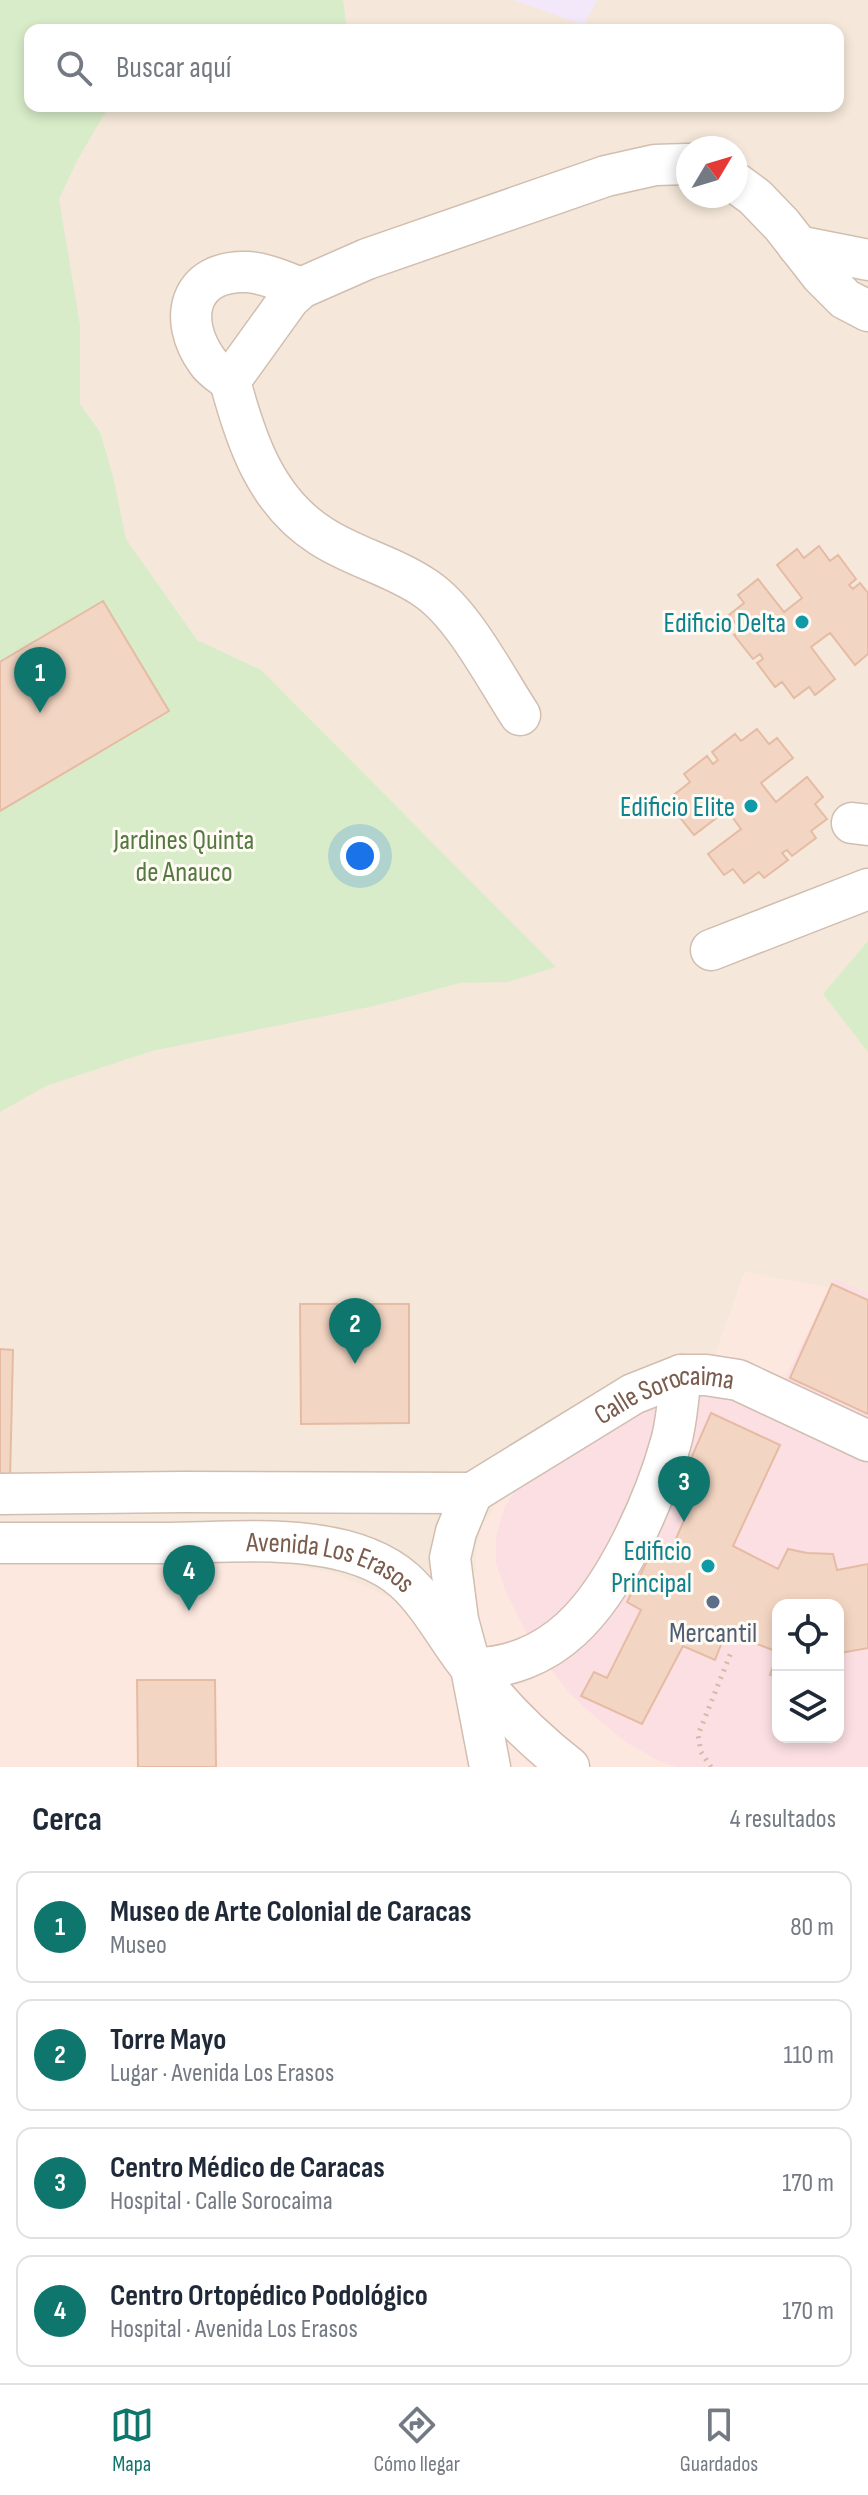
<!DOCTYPE html>
<html lang="es">
<meta charset="utf-8">
<style>
body{margin:0;font-family:"Sofia Sans Condensed",sans-serif;background:#f2f2f3;color:#1f2937}
.controls{position:absolute;right:24px;bottom:24px;display:grid;overflow:hidden;border-radius:16px;box-shadow:0 4px 12px #0003}
.controls button{width:72px;height:72px;display:grid;place-items:center;padding:0;border:0;border-bottom:2px solid #e0e1e3;background:#fff;color:#1f2937;font:40px sans-serif}
.compass{position:absolute;left:676px;top:136px;width:72px;height:72px;border-radius:50%;background:#fff;box-shadow:0 4px 12px #0003;rotate:52deg}
.you{position:absolute;left:360px;top:856px;width:28px;height:28px;margin:-20px;border:6px solid #fff;border-radius:50%;background:#1a73e8;box-shadow:0 0 0 12px #1a73e833}
.badge{display:grid;place-items:center;width:52px;height:52px;border-radius:50%;background:#0f766e;color:#fff;font-size:26px;font-weight:700}
.pin{position:absolute;translate:-50% -66px;filter:drop-shadow(0 2px 4px #0008)}
.pin::after{content:'';position:absolute;top:42px;width:28px;height:24px;background:inherit;clip-path:polygon(0 0,100% 0,50% 100%)}
.list{margin:0;padding:0;list-style:none}
h2{display:flex;justify-content:space-between;align-items:center;height:104px;margin:0;padding:0 32px;font-size:34px}
h2 small{font-size:26px;font-weight:400;color:#747a83}
.list li{display:grid;grid-template-columns:52px 1fr auto;gap:24px;align-items:center;box-sizing:border-box;height:112px;margin:0 16px 16px;padding:0 16px;border:2px solid #e0e1e3;border-radius:16px}
.list b{display:block;font-size:30px;white-space:nowrap}
.list p{margin:0;font-size:26px;white-space:nowrap;color:#747a83}
.list em{font-size:26px;font-style:normal;color:#747a83}
.icon{flex:none;width:44px;height:44px;fill:none;stroke:currentColor;stroke-width:2;stroke-linecap:round;stroke-linejoin:round}
.map{position:relative;flex:none;width:868px;height:1767px;overflow:hidden}
.search{position:absolute;background:#fff;box-shadow:0 4px 12px #0003;left:24px;right:24px;top:24px;height:88px;display:flex;align-items:center;gap:20px;box-sizing:border-box;padding:0 28px;border-radius:16px;color:#747a83;font-size:30px}
.sheet{height:616px;background:#fff}
nav{display:flex;justify-content:space-around;align-items:center;box-sizing:border-box;height:112px;border-top:2px solid #e0e1e3;background:#fff;font-size:22px;color:#747a83}
nav a{display:grid;justify-items:center;gap:4px}
nav .on{color:#0f766e}
.map>svg:first-child{display:block}
</style>
<div class="map">
<svg width="868" height="1767" viewBox="0 0 868 1767">
<rect width="100%" height="100%" fill="#fdf6ec"/>
<path fill="#f5e8da" fill-rule="evenodd" d="M0 0H868V1300L745 1272 695 1413 476 1554 477 1571 411 1607 0 1537ZM30 30H838V106H30ZM688 148H736V196H688Z"/>
<path fill="#fde8e0" fill-rule="evenodd" d="M745 1272 847 1291 868 1767H0V1537L265 1559 336 1574 412 1607 477 1571 476 1554 481 1527 503 1494 695 1413ZM778 1605H838V1737H778Z"/>
<path fill="#f3e8fa" d="M513 0H597L584 25Z"/>
<path fill="#fbdfe3" fill-rule="evenodd" d="M834 1278 868 1293V1767H677L663 1763 629 1744 602 1723 569 1693 530 1641 506 1592 496 1563V1537L504 1508 519 1485 653 1405 696 1390 723 1391 768 1414ZM778 1605H838V1737H778Z"/>
<path fill="#d8ecc9" d="M0 0H343L347 30H30V106H109L78 159 59 199 80 325V404L100 432 113 476 126 539 197 640 261 670 556 967 508 982 460 983 374 1006 152 1051 46 1086 0 1112Z
M868 941V1052L823 994Z"/>
<path fill="#f3d5c3" stroke="#e6bba3" stroke-width="2" d="M819 546 830 561 838 555 856 579 849 585 853 589 860 583 868 593V654L855 665 830 633 811 647 835 679 815 695 809 687 794 698 782 682 775 687 757 663 763 659 760 654 753 659 734 635 741 630 729 615 744 603 738 595 758 579 784 612 802 598 777 565 797 549 804 558Z
M103 601 169 711 0 811V662Z
M757 729 769 744 777 738 793 758 761 783 776 802 807 777 823 797 815 804 827 819 811 831 816 838 792 856 787 850 782 853 788 860 764 878 759 872 744 883 733 869 724 875 708 854 741 829 727 810 694 835 678 815 686 809 675 794 690 782 684 774 707 756 713 764 718 760 712 752 735 734 741 741Z
M832 1284 868 1300V1414L790 1378Z
M300 1304H409V1423L301 1424Z
M0 1349 13 1350 10 1481 0 1480Z
M711 1413 780 1445 733 1546 778 1569 788 1549 807 1553 833 1554 837 1570 868 1564V1648L840 1653V1681H838V1605H778V1676L770 1675 778 1652 726 1632 715 1660 683 1646 642 1724 581 1696 594 1672 607 1678 641 1610 627 1602 657 1541 672 1548 705 1472 689 1463Z
M137 1680H215L216 1767H138Z"/>
<g fill="none" stroke-linecap="round" stroke-linejoin="round">
<defs>
<g id="minor">
<path d="M736 183 755 197 782 225 821 275 845 299 868 311"/>
<path d="M798 246 868 260"/>
<path d="M230 381C222 375 212 369 207 361 177 319 189 270 247 272 265 273 285 282 301 288"/>
<path d="M520 715C495 677 463 613 425 588 393 566 353 557 321 536 266 501 246 441 230 381L289 299 301 288 367 259 606 176 655 165 688 164"/>
<path d="M852 823 868 825"/>
<path d="M711 950 868 889"/>
<path id="s1" d="M472 1493 633 1394 681 1375H706L738 1380 868 1441"/>
<path d="M472 1493 456 1532 450 1558 458 1620 471 1668 490 1767"/>
<path d="M0 1494 182 1492 472 1493"/>
<path id="s2" d="M0 1543C55 1543 109 1543 164 1543 237 1543 347 1529 405 1581 432 1606 448 1640 471 1668 499 1705 533 1739 569 1767"/>
<path d="M471 1668C507 1669 543 1655 571 1629 616 1588 655 1500 671 1442 677 1421 678 1397 681 1375"/>
</g>
</defs>
<use href="#minor" stroke="#d1beb0" stroke-width="43"/>
<path stroke="#d9b8a5" stroke-width="5" stroke-dasharray="2 6" stroke-linecap="butt" d="M711 1767 701 1752 698 1735 732 1650"/>
<use href="#minor" stroke="#fff" stroke-width="40"/>
</g>
<g fill="#0f9aa8" stroke="#fffaf3" stroke-width="3">
<circle cx="802" cy="622" r="8"/>
<circle cx="751" cy="806" r="8"/>
<circle cx="708" cy="1566" r="8"/>
</g>
<circle fill="#5c6f8a" stroke="#fffaf3" stroke-width="3" cx="713" cy="1602" r="8"/>
<g text-anchor="middle" stroke-width="6" stroke-linejoin="round" paint-order="stroke">
<g font-size="28" fill="#0d838f" stroke="#fffaf3" text-anchor="end">
<text x="786" y="632">Edificio Delta</text>
<text x="735" y="816">Edificio Elite</text>
<text x="692" y="1560">Edificio<tspan x="692" dy="32">Principal</tspan></text>
</g>
<g font-size="28" fill="#537a41" stroke="#fffaf3">
<text x="184" y="849">Jardines Quinta<tspan x="184" dy="32">de Anauco</tspan></text>
</g>
<g font-size="28" fill="#7a5c4d" stroke="#fffaf3">
<text dy="10" stroke="none"><textPath href="#s1" startOffset="220">Calle Sorocaima</textPath></text>
<text dy="10" stroke="none"><textPath href="#s2" startOffset="334">Avenida Los Erasos</textPath></text>
</g>
<g font-size="28" fill="#4e5e75" stroke="#fffaf3">
<text x="713" y="1642">Mercantil</text>
</g>
</g>
</svg>
<div class="controls">
<button><svg class="icon" aria-label="locate" viewBox="0 0 24 24"><circle cx="12" cy="12" r="6"/><path d="M12 2v4M12 18v4M2 12h4M18 12h4"/></svg></button>
<button><svg class="icon" aria-label="layers" viewBox="0 0 24 24"><path d="M12 4l9 5-9 5-9-5zM3 14l9 5 9-5"/></svg></button>
</div>
<svg class="compass" viewBox="-18 -18 36 36"><path d="M0-13l5 13h-10z" fill="#e53935"/><path d="M0 13l5-13h-10z" fill="#747a83"/></svg>
<div class="you"></div>
<div class="pin badge" style="left:40px;top:713px">1</div>
<div class="pin badge" style="left:355px;top:1364px">2</div>
<div class="pin badge" style="left:684px;top:1522px">3</div>
<div class="pin badge" style="left:189px;top:1611px">4</div>
<div class="search"><svg class="icon" aria-label="search" viewBox="0 0 24 24"><circle cx="10" cy="10" r="6"/><path d="M15 15l6 6"/></svg>Buscar aquí</div>
</div>
<section class="sheet">
<h2>Cerca<small>4 resultados</small></h2>
<ul class="list">
<li><span class="badge">1</span><div><b>Museo de Arte Colonial de Caracas</b><p>Museo</p></div><em>80 m</em></li>
<li><span class="badge">2</span><div><b>Torre Mayo</b><p>Lugar · Avenida Los Erasos</p></div><em>110 m</em></li>
<li><span class="badge">3</span><div><b>Centro Médico de Caracas</b><p>Hospital · Calle Sorocaima</p></div><em>170 m</em></li>
<li><span class="badge">4</span><div><b>Centro Ortopédico Podológico</b><p>Hospital · Avenida Los Erasos</p></div><em>170 m</em></li>
</ul>
</section>
<nav>
<a class="on"><svg class="icon" aria-label="map" viewBox="0 0 24 24"><path d="M3 6l6-2 6 2 6-2v14l-6 2-6-2-6 2zM9 4v14M15 6v14"/></svg>Mapa</a>
<a><svg class="icon" aria-label="directions" viewBox="0 0 24 24"><path d="M12 3l9 9-9 9-9-9zM9 14v-3h6M13 9l2 2-2 2"/></svg>Cómo llegar</a>
<a><svg class="icon" aria-label="saved" viewBox="0 0 24 24"><path d="M7 4h10v16l-5-4-5 4z"/></svg>Guardados</a>
</nav>
